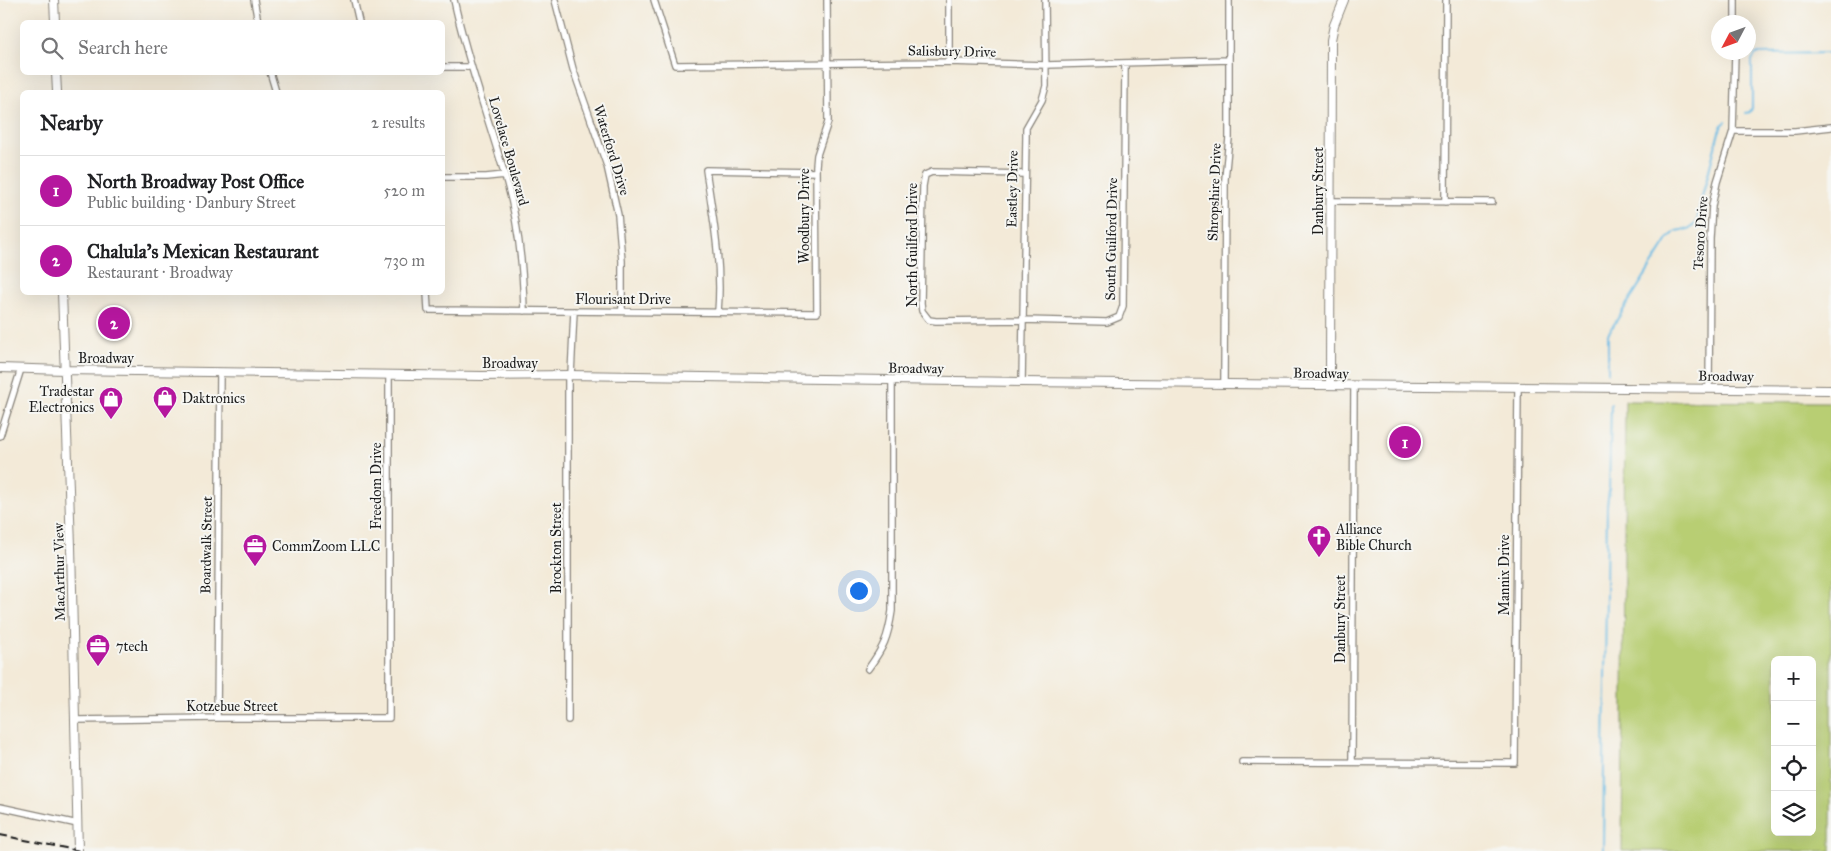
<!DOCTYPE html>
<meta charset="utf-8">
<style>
body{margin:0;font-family:"IM FELL Great Primer",serif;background:#f2f2f2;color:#202124}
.controls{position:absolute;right:15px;bottom:15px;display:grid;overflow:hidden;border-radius:8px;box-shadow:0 5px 20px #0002}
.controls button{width:45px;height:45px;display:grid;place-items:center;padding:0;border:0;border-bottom:1px solid #e0e0e0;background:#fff;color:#202124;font:25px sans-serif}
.compass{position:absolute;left:1711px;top:15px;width:45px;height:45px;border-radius:50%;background:#fff;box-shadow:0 5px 20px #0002;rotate:229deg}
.you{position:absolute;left:858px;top:590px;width:18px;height:18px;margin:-12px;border:4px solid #fff;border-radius:50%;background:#1a73e8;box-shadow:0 0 0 8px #1a73e833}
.badge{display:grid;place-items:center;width:32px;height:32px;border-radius:50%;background:#b5179e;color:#fff;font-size:16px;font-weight:700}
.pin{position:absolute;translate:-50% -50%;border:2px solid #fff;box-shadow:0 1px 5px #0006}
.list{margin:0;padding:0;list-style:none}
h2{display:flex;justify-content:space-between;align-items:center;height:65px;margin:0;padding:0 20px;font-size:21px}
h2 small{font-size:16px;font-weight:400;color:#757577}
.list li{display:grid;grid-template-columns:32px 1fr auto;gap:15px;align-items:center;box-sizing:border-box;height:70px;padding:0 20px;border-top:1px solid #e0e0e0}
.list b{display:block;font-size:19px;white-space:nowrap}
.list p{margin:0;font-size:16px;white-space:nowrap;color:#757577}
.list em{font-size:16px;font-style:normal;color:#757577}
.icon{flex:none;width:28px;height:28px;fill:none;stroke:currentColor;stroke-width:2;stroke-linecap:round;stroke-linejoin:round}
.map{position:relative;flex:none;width:1831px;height:851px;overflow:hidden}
.search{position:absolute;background:#fff;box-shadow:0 5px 20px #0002;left:20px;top:20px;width:425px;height:55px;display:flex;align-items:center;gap:12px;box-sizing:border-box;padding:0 18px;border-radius:8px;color:#757577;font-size:19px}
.panel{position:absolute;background:#fff;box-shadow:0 5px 20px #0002;left:20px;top:90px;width:425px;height:205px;border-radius:8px}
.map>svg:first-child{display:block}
</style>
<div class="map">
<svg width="1831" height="851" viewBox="0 0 1831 851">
<rect width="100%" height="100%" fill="#f6f6f2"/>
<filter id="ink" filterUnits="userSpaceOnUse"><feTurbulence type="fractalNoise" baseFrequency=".02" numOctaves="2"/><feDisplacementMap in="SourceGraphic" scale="10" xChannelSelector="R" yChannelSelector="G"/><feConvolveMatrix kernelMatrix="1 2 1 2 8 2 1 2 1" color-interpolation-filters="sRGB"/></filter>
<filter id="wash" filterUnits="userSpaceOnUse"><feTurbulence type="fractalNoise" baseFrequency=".0096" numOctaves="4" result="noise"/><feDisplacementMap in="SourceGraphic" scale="20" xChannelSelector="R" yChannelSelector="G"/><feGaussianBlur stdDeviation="1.12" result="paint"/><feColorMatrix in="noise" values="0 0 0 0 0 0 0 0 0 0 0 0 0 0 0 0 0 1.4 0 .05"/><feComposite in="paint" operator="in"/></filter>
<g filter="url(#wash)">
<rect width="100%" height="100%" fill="#f3ead8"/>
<path fill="#b8ce73" stroke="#6a7548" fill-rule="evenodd" d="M1625 401 1831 402V851H1622ZM1775 660H1812V832H1775Z"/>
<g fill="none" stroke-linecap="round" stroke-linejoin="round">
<path stroke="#6abce5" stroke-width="2" d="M1746 113 1750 112 1752 108V60L1756 54 1831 53
M1608 372V334L1669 238 1676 231 1688 229 1697 223 1700 205 1719 132 1722 125 1726 122
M1603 851 1607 505 1609 492 1611 404"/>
</g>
</g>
<g filter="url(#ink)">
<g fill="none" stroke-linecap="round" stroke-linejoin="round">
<defs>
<path id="street" d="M254 0 258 22
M354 0 359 22
M454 0C467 62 490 122 507 183 519 225 523 267 524 311
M555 0 573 69 607 166 618 215 622 261V311
M654 0 675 65 949 62 1046 65 1229 60
M949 0V62
M1735 22V0
M442 67H471
M270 72 276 92
M1733 131H1795L1831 127
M1024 174 932 172 925 175 923 186 921 303 922 311 929 320 936 321 1022 320 1107 322 1119 317 1123 306 1125 63
M442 177H486L505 175
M1330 201 1492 202
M1445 202 1446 0
M427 292 428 310 817 313 816 166 817 155 828 122 827 0
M718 312C722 264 713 217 706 170L816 172
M568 375V720
M571 375 574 311
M1022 382 1026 137V128L1042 100 1046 86 1045 0
M1224 384 1225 179 1229 138V0
M1709 389 1710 238 1712 206 1717 182 1733 131 1735 52
M0 436 21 369
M868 669C884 647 888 638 892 611V380
M217 718 220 372
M75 720 217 718H389V374
M1242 762 1515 763 1518 387
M1352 762 1354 385
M0 807 78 824"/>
<path id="secondary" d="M54 0 55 22
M56 72 57 92
M62 292 71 546 78 851
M0 368 64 370 482 376 568 375 1022 382 1831 390
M1330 385 1331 40 1334 25 1344 0"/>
</defs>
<use href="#street" stroke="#88837a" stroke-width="8"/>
<use href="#secondary" stroke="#88837a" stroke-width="10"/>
<use href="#street" stroke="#fff" stroke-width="5.5"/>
<use href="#secondary" stroke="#fff" stroke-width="8"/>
<path stroke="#1c1c1c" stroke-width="2" stroke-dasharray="8 4" stroke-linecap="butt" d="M0 835 80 851"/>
</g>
</g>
<defs>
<symbol id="shop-pin" viewBox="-11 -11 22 30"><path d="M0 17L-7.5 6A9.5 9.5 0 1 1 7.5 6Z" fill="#b5179e" stroke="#f6f6f2"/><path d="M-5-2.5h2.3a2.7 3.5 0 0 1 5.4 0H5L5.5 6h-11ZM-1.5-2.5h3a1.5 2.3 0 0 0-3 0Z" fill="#fff"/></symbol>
<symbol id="church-pin" viewBox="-11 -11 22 30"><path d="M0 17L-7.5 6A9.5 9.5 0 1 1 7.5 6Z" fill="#b5179e" stroke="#f6f6f2"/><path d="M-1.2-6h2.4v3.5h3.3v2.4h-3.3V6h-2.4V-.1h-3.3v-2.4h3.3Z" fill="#fff"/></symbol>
<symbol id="office-pin" viewBox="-11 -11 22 30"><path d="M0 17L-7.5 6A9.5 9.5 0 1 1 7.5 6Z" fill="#b5179e" stroke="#f6f6f2"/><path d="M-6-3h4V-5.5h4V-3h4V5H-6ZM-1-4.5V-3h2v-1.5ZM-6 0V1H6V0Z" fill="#fff"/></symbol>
</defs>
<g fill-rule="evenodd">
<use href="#shop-pin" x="151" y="384" width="28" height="38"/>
<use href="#shop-pin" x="97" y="385" width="28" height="38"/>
<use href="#church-pin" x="1305" y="523" width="28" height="38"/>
<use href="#office-pin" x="241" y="532" width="28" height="38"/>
<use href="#office-pin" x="84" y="632" width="28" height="38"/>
</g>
<g text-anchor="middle" stroke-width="4" stroke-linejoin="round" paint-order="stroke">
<g font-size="14" fill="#1c1c1c" stroke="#f6f6f2">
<text transform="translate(952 51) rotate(1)" y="5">Salisbury Drive</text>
<text transform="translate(612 150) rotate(73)" y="5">Waterford Drive</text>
<text transform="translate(509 151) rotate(74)" y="5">Lovelace Boulevard</text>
<text transform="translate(1012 189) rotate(-89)" y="5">Eastley Drive</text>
<text transform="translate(1318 191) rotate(-90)" y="5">Danbury Street</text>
<text transform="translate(1214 192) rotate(-88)" y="5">Shropshire Drive</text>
<text transform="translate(804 216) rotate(-90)" y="5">Woodbury Drive</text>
<text transform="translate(1700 233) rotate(-86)" y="5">Tesoro Drive</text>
<text transform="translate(1111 239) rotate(-89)" y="5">South Guilford Drive</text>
<text transform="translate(912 245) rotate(-90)" y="5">North Guilford Drive</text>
<text x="623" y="304">Flourisant Drive</text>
<text x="106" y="363">Broadway</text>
<text x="510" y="368">Broadway</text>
<text transform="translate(916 368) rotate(1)" y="5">Broadway</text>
<text transform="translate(1321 373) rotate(1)" y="5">Broadway</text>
<text transform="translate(1726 376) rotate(1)" y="5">Broadway</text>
<text transform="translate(376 486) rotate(-90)" y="5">Freedom Drive</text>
<text transform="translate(206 545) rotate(-89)" y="5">Boardwalk Street</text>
<text transform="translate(556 548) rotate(-90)" y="5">Brockton Street</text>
<text transform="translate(59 572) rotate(-91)" y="5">MacArthur View</text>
<text transform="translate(1504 575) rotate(-90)" y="5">Mannix Drive</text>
<text transform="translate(1340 619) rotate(-90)" y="5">Danbury Street</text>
<text x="232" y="711">Kotzebue Street</text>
</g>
<g font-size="14" fill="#1c1c1c" stroke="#f6f6f2" text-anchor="start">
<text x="94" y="396" text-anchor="end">Tradestar<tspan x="94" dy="16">Electronics</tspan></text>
<text x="182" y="403">Daktronics</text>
<text x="1336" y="534">Alliance<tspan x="1336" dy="16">Bible Church</tspan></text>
<text x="272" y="551">CommZoom LLC</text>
<text x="116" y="651">7tech</text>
</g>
</g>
</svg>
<div class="controls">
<button>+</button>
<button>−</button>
<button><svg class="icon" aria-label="locate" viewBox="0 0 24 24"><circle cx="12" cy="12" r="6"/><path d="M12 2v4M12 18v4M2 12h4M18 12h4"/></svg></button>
<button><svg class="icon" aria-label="layers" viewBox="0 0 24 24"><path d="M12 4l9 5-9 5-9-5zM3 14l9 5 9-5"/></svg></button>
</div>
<svg class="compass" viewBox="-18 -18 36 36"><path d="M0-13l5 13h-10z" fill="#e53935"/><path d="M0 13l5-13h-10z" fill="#757577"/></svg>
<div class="you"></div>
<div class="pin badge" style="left:1405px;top:442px">1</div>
<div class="pin badge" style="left:114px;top:323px">2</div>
<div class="search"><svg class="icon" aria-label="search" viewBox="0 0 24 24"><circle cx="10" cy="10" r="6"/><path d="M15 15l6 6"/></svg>Search here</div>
<section class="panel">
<h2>Nearby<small>2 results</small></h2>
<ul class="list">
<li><span class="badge">1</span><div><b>North Broadway Post Office</b><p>Public building · Danbury Street</p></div><em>520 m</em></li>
<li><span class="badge">2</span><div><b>Chalula's Mexican Restaurant</b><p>Restaurant · Broadway</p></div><em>730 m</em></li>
</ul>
</section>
</div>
